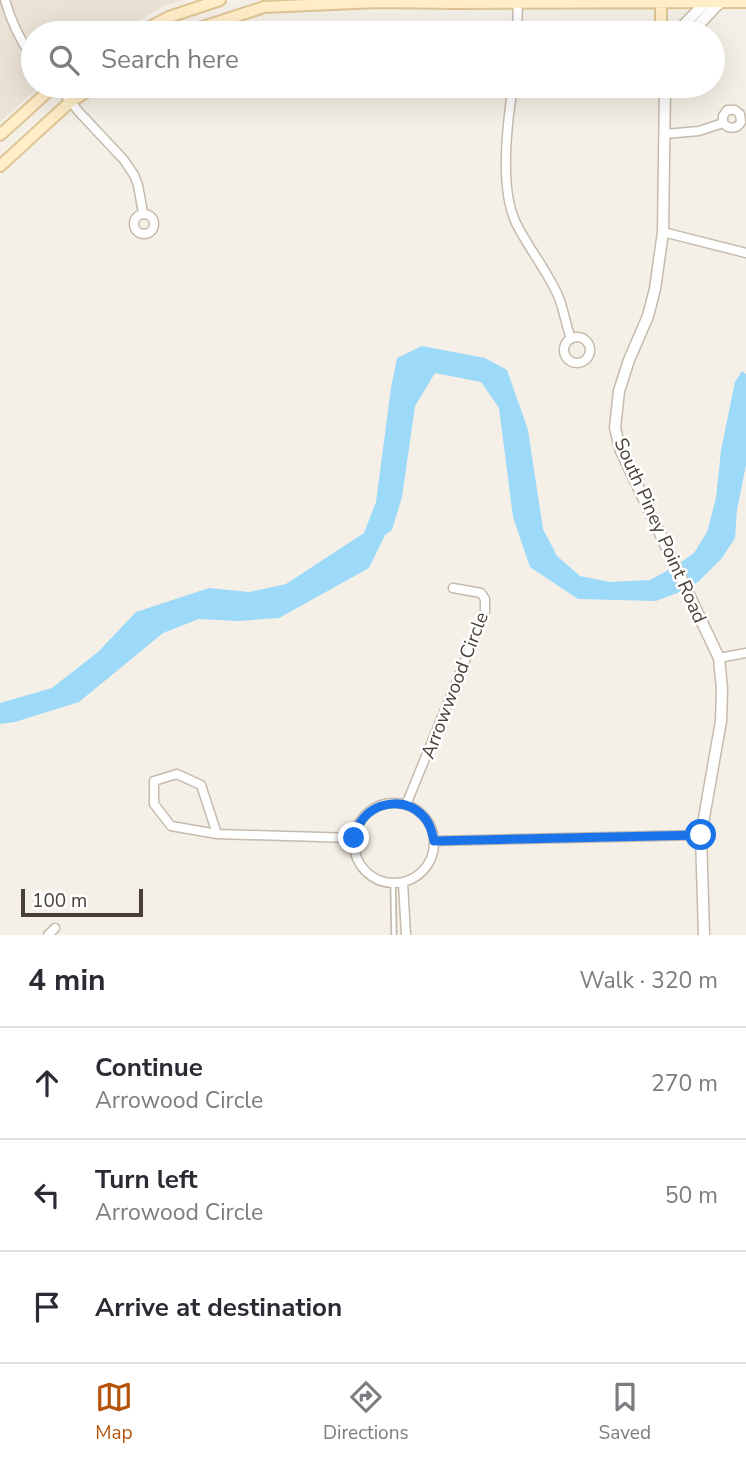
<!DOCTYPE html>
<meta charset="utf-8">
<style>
body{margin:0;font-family:"Nunito Sans",sans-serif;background:#f2f2f3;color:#2b2b33}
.scale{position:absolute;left:21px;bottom:18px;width:122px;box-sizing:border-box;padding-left:7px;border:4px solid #494035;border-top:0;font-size:19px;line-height:24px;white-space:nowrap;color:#494035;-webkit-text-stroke:5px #fff;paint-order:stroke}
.stop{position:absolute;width:21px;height:21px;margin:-16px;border:5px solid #1a73e8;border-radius:50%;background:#fff}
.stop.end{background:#1a73e8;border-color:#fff;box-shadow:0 2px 7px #0008}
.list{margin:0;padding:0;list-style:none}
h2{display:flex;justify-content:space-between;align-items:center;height:91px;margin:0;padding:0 28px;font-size:30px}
h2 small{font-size:23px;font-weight:400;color:#7c7c81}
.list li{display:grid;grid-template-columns:46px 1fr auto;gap:21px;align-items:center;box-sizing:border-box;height:112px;padding:0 28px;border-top:2px solid #e1e1e2}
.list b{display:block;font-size:26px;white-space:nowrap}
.list p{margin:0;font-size:23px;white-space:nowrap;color:#7c7c81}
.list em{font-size:23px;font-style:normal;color:#7c7c81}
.icon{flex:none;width:38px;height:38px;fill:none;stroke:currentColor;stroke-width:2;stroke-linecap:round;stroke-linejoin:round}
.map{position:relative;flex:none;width:746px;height:935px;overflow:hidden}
.search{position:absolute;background:#fff;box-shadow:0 7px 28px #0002;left:21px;right:21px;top:21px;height:77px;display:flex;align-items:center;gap:18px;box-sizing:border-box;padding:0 24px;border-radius:38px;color:#7c7c81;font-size:26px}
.sheet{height:427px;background:#fff}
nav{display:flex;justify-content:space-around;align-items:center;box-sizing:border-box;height:98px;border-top:2px solid #e1e1e2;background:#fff;font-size:19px;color:#7c7c81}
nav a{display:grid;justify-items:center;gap:4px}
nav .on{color:#b45309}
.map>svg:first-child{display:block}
</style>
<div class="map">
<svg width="746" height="935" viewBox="0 0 746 935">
<rect width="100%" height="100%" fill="#f5f0e7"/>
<path fill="#eae2d5" d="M0 0H183L164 6 116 33H33V86H40L0 122Z"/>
<path fill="#9dd9f8" d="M422 346 485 358 507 370 528 430 543 529 557 556 580 576 610 582 650 580 674 567 694 553 707 532 716 498 721 450 735 382 742 371 746 374V465L737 510 735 538 722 558 699 581 685 590 656 601 578 599 530 567 513 517 499 408 481 382 435 373 415 406 402 497 392 530 385 535 369 568 279 618 238 621 199 619 163 633 79 702 15 722 0 724V703L52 688 98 652 136 612 209 588 249 592 286 584 364 533 376 502 391 388 397 358Z"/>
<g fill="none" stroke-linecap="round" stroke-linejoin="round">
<defs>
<path id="service" d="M393 883 394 935"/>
<path id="minor" d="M5 0C11 22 20 40 33 59
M517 33 518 0
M58 86 79 112 124 160 134 175 138 185 143 213
M513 86C507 124 499 188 516 223 528 248 549 273 559 298 564 311 566 325 571 339
M665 134 699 131 723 123C729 130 737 129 741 122L740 114 735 110H727L723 116V123
M134 224a10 10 0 1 1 20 0a10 10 0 1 1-20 0Z
M663 232 746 253
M564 350a13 13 0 1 1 26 0a13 13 0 1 1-26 0Z
M719 658 746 653
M354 843a40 40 0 1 1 80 0a40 40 0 1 1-80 0Z
M406 805 485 612V599L481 593 453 588
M217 834 171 826 154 804V781L177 774 201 785 217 834 354 838
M434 841 701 835
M403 883 406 935
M48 935 55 928"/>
<path id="tertiary" d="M676 33 708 0
M691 33 722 0
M665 86 663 232 655 289 648 316 629 360 619 391 615 428 621 451 719 658 722 689 721 721 701 835 704 935"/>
<path id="secondary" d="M661 2V33
M139 33 169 17 220 0
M189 33 203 27 264 7 378 2 454 3 746 2
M0 135 54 86
M0 166 70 102 96 86"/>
</defs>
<use href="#service" stroke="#c5baac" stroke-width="7"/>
<use href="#minor" stroke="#c5baac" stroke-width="11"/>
<use href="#tertiary" stroke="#c5baac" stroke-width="13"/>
<use href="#secondary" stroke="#dec594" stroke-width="14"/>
<use href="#service" stroke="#fff" stroke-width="3.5"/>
<use href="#minor" stroke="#fff" stroke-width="8"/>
<use href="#tertiary" stroke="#fff" stroke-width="10"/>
<use href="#secondary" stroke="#ffeec8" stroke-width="10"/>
</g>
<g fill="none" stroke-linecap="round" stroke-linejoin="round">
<path stroke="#1a73e8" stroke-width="9" d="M354 838C355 833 357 827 360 823 374 801 405 797 423 816 430 823 432 832 434 841L701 835"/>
</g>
<g text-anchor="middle" stroke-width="5" stroke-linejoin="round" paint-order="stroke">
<g font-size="19" fill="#494035" stroke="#fff">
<text transform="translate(661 530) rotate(66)" y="7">South Piney Point Road</text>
<text transform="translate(454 685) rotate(-69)" y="7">Arrowwood Circle</text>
</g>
</g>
</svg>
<div class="scale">100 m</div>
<div class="stop" style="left:701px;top:835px"></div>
<div class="stop end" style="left:354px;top:838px"></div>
<div class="search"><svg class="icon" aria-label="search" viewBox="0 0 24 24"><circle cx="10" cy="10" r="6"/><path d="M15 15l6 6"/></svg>Search here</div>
</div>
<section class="sheet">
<h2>4 min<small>Walk · 320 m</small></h2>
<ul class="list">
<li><svg class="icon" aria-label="ahead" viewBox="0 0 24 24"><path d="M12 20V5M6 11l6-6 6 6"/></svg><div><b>Continue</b><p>Arrowood Circle</p></div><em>270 m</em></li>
<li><svg class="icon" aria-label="left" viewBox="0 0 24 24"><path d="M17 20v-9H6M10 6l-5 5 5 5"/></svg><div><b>Turn left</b><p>Arrowood Circle</p></div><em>50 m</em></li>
<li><svg class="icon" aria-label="arrive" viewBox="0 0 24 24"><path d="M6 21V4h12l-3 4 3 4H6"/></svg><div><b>Arrive at destination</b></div></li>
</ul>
</section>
<nav>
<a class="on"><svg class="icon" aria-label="map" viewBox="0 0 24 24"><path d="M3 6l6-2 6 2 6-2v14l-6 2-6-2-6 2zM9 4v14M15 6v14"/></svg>Map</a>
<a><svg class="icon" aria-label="directions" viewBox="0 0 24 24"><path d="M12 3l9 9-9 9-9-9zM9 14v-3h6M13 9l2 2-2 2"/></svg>Directions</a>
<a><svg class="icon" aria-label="saved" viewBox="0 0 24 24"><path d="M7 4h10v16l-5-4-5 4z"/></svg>Saved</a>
</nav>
